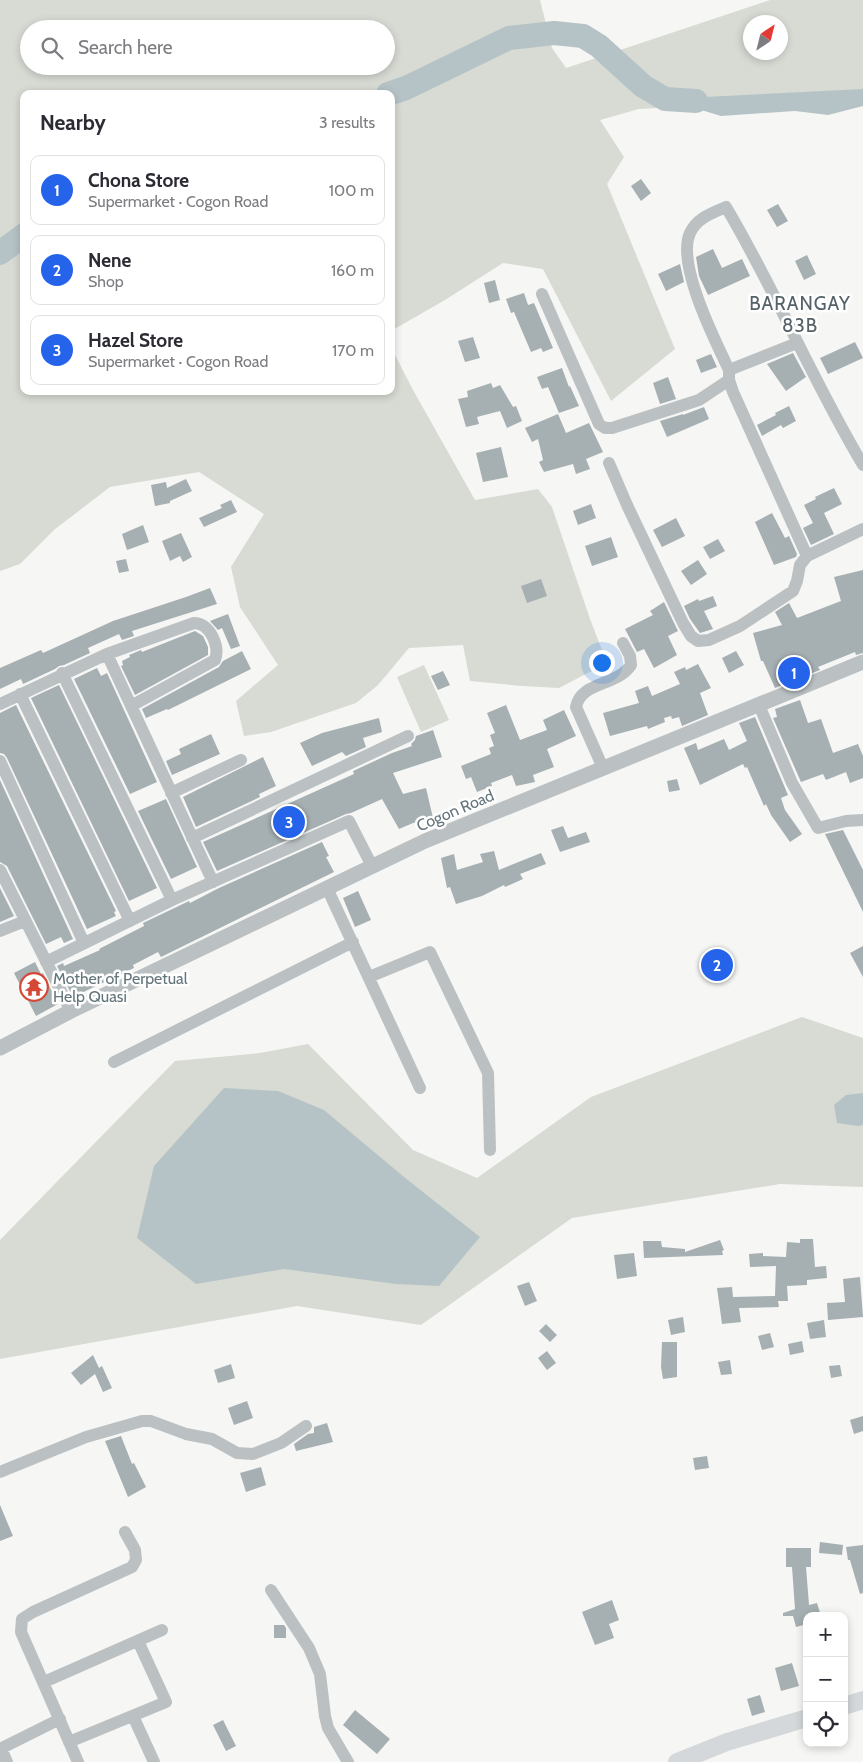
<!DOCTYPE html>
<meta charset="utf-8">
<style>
body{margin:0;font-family:Cabin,sans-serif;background:#f7f7f7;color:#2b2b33}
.controls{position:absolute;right:15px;bottom:15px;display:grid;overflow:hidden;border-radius:10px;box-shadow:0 2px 8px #0003}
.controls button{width:45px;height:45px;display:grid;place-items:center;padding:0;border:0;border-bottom:1px solid #e1e1e2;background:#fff;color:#2b2b33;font:25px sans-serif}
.compass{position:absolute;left:743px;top:15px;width:45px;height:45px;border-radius:50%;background:#fff;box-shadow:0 2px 8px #0003;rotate:35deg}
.you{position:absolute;left:601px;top:662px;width:18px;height:18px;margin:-12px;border:4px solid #fff;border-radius:50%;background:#1a73e8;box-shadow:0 0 0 8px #1a73e833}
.badge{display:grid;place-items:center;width:32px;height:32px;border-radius:50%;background:#2563eb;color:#fff;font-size:16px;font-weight:700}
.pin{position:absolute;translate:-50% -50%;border:2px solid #fff;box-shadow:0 1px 5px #0006}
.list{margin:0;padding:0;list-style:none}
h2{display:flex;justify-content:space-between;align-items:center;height:65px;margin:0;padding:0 20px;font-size:21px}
h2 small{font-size:16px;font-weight:400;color:#7c7c81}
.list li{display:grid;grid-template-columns:32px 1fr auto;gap:15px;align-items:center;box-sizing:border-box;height:70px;margin:0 10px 10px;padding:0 10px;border:1px solid #e1e1e2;border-radius:10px}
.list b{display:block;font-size:19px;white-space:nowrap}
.list p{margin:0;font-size:16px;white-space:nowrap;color:#7c7c81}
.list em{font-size:16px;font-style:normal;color:#7c7c81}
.icon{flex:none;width:28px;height:28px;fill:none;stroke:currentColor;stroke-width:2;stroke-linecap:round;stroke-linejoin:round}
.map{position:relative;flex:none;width:863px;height:1762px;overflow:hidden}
.search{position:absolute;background:#fff;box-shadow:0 2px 8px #0003;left:20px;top:20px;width:375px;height:55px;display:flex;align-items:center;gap:12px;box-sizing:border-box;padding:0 18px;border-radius:28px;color:#7c7c81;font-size:19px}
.panel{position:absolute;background:#fff;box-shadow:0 2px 8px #0003;left:20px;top:90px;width:375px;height:305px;border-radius:10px}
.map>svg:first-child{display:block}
</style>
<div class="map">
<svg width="863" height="1762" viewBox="0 0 863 1762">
<rect width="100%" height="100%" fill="#f6f6f4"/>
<path fill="#d7dbd3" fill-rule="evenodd" d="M0 0H540L552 48 566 68 770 0H863V97L639 109 600 120 624 157 607 184 675 349 611 401 543 269 503 263 445 300 391 331V94H24V391H391V347L413 390 475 500 538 489 552 507 590 619 607 663 559 688 522 686 470 681 463 645 409 648 378 685 356 703 271 732 244 736 236 701 278 665 240 607 231 567 264 514 199 472 110 487 54 530 20 564 0 571ZM750 22H780V52H750ZM29 29H386V66H29Z
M424 665 449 720 421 732 397 677Z
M802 1017 863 1038V1187L780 1184 572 1218 421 1325 297 1306 0 1359V1240L175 1061 260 1053 308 1044 413 1150 477 1178 591 1097Z"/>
<path fill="#b6c3c6" d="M863 89V106L828 115 795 111 721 116 665 99Z
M224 1088 278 1091 324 1110 404 1177 480 1237 439 1286 396 1284 284 1269 196 1284 137 1238 154 1166Z
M863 1093V1125L858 1126 837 1123 834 1105 846 1095Z"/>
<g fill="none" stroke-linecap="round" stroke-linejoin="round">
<path stroke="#b6c3c6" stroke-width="24" d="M388 94 406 88 509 38 554 33 583 36 599 46 643 86 665 99 696 101
M0 253 24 235"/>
</g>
<path fill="#a6afb2" d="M641 179 651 193 641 201 631 186Z
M778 204 788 221 777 227 767 210Z
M713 249 722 268 742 259 750 276 708 295 699 276 696 257Z
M807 255 816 274 804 280 795 261Z
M680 264 684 282 666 291 658 274Z
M495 280 500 300 489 303 484 283Z
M524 293 528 305 534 303 553 348 543 352 541 348 531 352 514 312 511 313 506 299Z
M473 337 480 358 465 362 458 341Z
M855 342 863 358 828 374 820 358Z
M793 353 806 377 786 391 767 364Z
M711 354 717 367 701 373 696 360Z
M562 368 569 387 570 386 579 406 559 413 548 387 542 389 537 377Z
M668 377 676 399 660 404 653 383Z
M491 383 493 388 500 385 513 407 516 406 522 421 507 428 500 411 477 417 479 424 466 427 458 399 468 397 467 391Z
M789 406 796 421 783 428 781 425 762 436 757 425 776 415 775 413Z
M704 407 709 419 667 437 660 421 683 414V415Z
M558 414 566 433 589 423 603 452 586 459 590 469 576 474 573 464 544 472 539 462 543 460 538 439 532 442 525 428Z
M501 447 508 477 483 482 476 453Z
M186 479 192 491 170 501V503L155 506 151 485 166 482 167 488Z
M834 488 842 504 824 513 834 534 811 545 803 528 813 523 804 505 816 499 815 497Z
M231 500 237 512 204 527 199 518 222 508 220 505Z
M591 504 596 518 578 525 573 511Z
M772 513 785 538 789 536 797 554 796 557 774 565 755 522Z
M676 518 685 536 662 547 653 530Z
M143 525 149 542 127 550 122 534Z
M181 533 192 557 183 562 180 556 170 561 162 541Z
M611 537 618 557 592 566 585 546Z
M718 539 725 551 710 559 703 547Z
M126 559 129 571 119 573 116 561Z
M698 560 707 574 691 585 681 571Z
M863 570V653L856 655 855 652 818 667 820 670 775 688 763 661H761L753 633 782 625 775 612 789 603 797 618 841 601 834 577Z
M541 579 547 596 527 603 521 586Z
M210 588 217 604 132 631 134 636 122 640 119 634 88 648 90 653 64 665 59 666 55 669 23 684 21 679 0 689V668L41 650 43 653 113 621 186 597Z
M713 596 717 606 704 611 713 629 700 633 690 619 684 606 698 599 699 601Z
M664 602 678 631 668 636 677 655 654 668 644 649 637 652 625 629 653 615 650 611Z
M228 614 240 646 231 649 222 628 218 630 210 621Z
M195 631 203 636 208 647V655L135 695 121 666 123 665 122 661 130 657 129 655 141 650 142 652Z
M242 651 251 669 168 710 167 709 146 718 142 709 219 667 223 661Z
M736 651 744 665 729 673 722 658Z
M698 664 711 688 700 693 708 715 682 726 679 717 672 719 671 716 664 718 665 722 648 729 647 726 610 736 603 713 639 703 635 691 648 686 652 696 680 684 674 672 685 667 686 670Z
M97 668 101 676 107 673 157 782 130 794 74 679Z
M443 671 450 685 438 690 431 676Z
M59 685 157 888 129 901 31 698Z
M800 700 808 723 821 719 833 753 858 744 863 756V778L850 783 846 772 826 780 823 774 801 782 773 718 777 717 775 709Z
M16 705 116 911 114 912 116 916 87 929 7 758 4 754 0 753V713Z
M506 705 520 740 547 730 543 720 564 710 576 736 547 749 554 767 533 775 535 782 516 786 512 775 491 783 492 786 477 792 471 777 466 779 461 766 491 754 489 748 494 746 490 735 495 733 487 713Z
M755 717 788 795 781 798 785 810 802 834 790 842 771 815 766 804 764 806 747 767 745 768 743 764 700 785 684 748 696 743 698 750 724 739 729 750 747 741 739 723Z
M379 718 382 732 363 738 366 747 346 756 342 752 312 766 300 743 322 733Z
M433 730 442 757 393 773 403 794 426 788 433 818 413 823 399 829 382 799 351 813 346 814 217 871 203 842 354 774 353 771 392 753 412 746 411 744 415 740 416 736Z
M211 734 220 754 172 775 166 761 181 754 179 749Z
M263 757 276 786 259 794 260 797 196 827 183 797Z
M677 779 680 790 669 792 667 781Z
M0 780 73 939 64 943 61 937 46 944 7 866 0 862Z
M166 799 197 867 171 879 138 811Z
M563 826 568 838 586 832 590 842 560 852 551 830Z
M843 830 863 870V912L825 834Z
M322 842 329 856 326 857 334 872 161 957 158 952 133 965 134 968 73 997 57 966 63 963 64 966 100 950 99 949 144 926 143 923 164 913 189 901 190 903 219 888Z
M494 851 499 870 541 853 546 864 520 874 523 879 505 887 504 885 482 896 456 904 450 887 447 888 441 858 454 854 457 870 483 862 480 854Z
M0 888 14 916 0 922Z
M358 891 371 920 355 927 343 898Z
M863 946V977L850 953Z
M35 962 41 974 43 973 58 1004 36 1016 14 973Z
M800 1239H813L815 1267 826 1266 827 1278 807 1280V1285L787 1286 788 1301H778L779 1307 739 1308 741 1322 722 1324 717 1288 732 1287 733 1297 775 1296 776 1266 750 1267 749 1254 763 1253V1256L786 1257 787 1242 800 1243Z
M720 1240 724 1250 722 1251 723 1255 644 1258 643 1241H661L662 1247 685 1249V1252Z
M634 1253 637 1276 617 1279 614 1255Z
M860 1277 863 1317 828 1320 827 1303 845 1302 843 1279Z
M529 1282 537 1301 525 1306 517 1286Z
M683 1317 685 1332 671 1335 668 1320Z
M824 1320 826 1337 810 1339 807 1323Z
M546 1324 557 1335 550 1342 539 1331Z
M770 1333 774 1347 762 1350 758 1336Z
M802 1341 804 1352 790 1355 788 1344Z
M662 1342H677V1377L663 1379 661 1367Z
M547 1351 556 1363 547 1370 538 1358Z
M93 1355 99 1368 102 1366 112 1388 103 1392 95 1374 81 1385 71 1373Z
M730 1360 732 1374 721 1375 718 1362Z
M231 1364 235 1378 218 1383 214 1370Z
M840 1365 842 1376 831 1378 829 1366Z
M247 1401 253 1418 234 1425 228 1408Z
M863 1416V1431L854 1434 850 1420Z
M327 1423 333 1442 296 1451 294 1444 308 1434 314 1433V1427Z
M121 1436 132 1464 134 1463 146 1487 128 1497 105 1441Z
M707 1456 709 1468 695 1470 693 1458Z
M261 1467 266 1485 246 1492 240 1473Z
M0 1505 13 1536 0 1541Z
M820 1542 843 1545 842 1555 819 1553Z
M863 1545V1593L860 1594 850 1560H848L846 1547Z
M786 1548H811V1567H806L809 1605 817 1603 821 1616H807V1624L796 1627 793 1616H783V1613L795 1609 792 1567H786Z
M612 1600 619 1620 609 1624 614 1638 595 1645 582 1612Z
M274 1625H284L286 1628V1638H274Z
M792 1663 799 1686 781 1691 775 1668Z
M760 1695 765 1712 752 1716 747 1699Z
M355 1710 390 1739 377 1754 343 1725Z
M223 1720 236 1746 226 1751 213 1725Z"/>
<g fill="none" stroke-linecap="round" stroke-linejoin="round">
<path stroke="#bbc1c3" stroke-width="12" d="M542 294 599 424 605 428H612L699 400 729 380
M729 370 797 343
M609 463 627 505 683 623 691 636 698 641 709 640 740 626 793 591 797 581 800 565 807 556 863 529
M807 556 733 392 729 380V370C715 340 676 264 690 233 697 218 712 213 726 207 776 291 813 382 863 465
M107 654 213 882
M62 673 172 900
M20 694 130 921
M0 704 107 654 194 623C210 623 220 646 215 660L131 706
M759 705 792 783 818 828 846 821 863 820
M0 761 84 943
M603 768 576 707C581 681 616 687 631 665L630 656 623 643
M171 793 241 760
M192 838 408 736
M0 870 71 1011
M327 888 420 1088
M0 931 25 921
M46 962 172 900 349 821 372 866
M369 977 430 952 488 1073 490 1150
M114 1062 353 942
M0 1472 86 1437 142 1421H151L186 1434 212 1439 237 1453 253 1454 281 1443 306 1426
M271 1590 309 1648 320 1674 325 1716 328 1728 348 1762
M44 1682 162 1630
M133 1716 154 1762
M69 1742 166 1702 138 1641
M1 1748 7 1762
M0 1749 60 1719
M78 1762 21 1632 22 1619 33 1612 132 1567 136 1560 135 1550 125 1532"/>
<path stroke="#bbc1c3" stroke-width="15" d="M0 1048 71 1011 425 841 863 662"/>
<path stroke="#d4d8da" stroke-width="18" d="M844 1706 863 1700
M677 1762 727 1742 807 1718"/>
</g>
<defs>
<symbol id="temple-ring" viewBox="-11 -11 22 22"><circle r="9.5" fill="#fff" stroke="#d54835" stroke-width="1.5"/><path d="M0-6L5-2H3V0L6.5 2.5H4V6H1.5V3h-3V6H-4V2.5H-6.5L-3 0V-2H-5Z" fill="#d54835"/></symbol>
</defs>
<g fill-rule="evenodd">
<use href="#temple-ring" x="18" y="971" width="32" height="32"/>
</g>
<g text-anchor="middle" stroke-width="5" stroke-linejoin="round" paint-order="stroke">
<g font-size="16" fill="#64757c" stroke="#fff">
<text transform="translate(455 810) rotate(-23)" y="6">Cogon Road</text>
</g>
<g font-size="16" fill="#64757c" stroke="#fff" text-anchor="start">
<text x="53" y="984">Mother of Perpetual<tspan x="53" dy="18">Help Quasi</tspan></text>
</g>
<g font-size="19" letter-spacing="1" fill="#556268" stroke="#fff">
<text x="800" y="310">BARANGAY<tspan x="800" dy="22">83B</tspan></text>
</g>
</g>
</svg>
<div class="controls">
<button>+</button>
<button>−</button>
<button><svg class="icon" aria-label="locate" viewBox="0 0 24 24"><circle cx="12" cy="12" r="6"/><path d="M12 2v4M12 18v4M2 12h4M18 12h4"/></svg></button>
</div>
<svg class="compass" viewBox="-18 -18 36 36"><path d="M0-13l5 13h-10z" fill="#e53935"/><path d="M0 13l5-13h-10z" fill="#7c7c81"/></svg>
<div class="you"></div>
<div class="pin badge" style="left:794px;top:673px">1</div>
<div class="pin badge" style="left:717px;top:965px">2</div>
<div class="pin badge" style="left:289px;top:822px">3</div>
<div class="search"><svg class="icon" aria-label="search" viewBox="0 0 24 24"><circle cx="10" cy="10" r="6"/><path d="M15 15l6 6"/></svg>Search here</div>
<section class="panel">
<h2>Nearby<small>3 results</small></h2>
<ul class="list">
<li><span class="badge">1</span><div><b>Chona Store</b><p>Supermarket · Cogon Road</p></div><em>100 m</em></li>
<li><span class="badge">2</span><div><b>Nene</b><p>Shop</p></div><em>160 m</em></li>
<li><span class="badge">3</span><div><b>Hazel Store</b><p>Supermarket · Cogon Road</p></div><em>170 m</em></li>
</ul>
</section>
</div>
